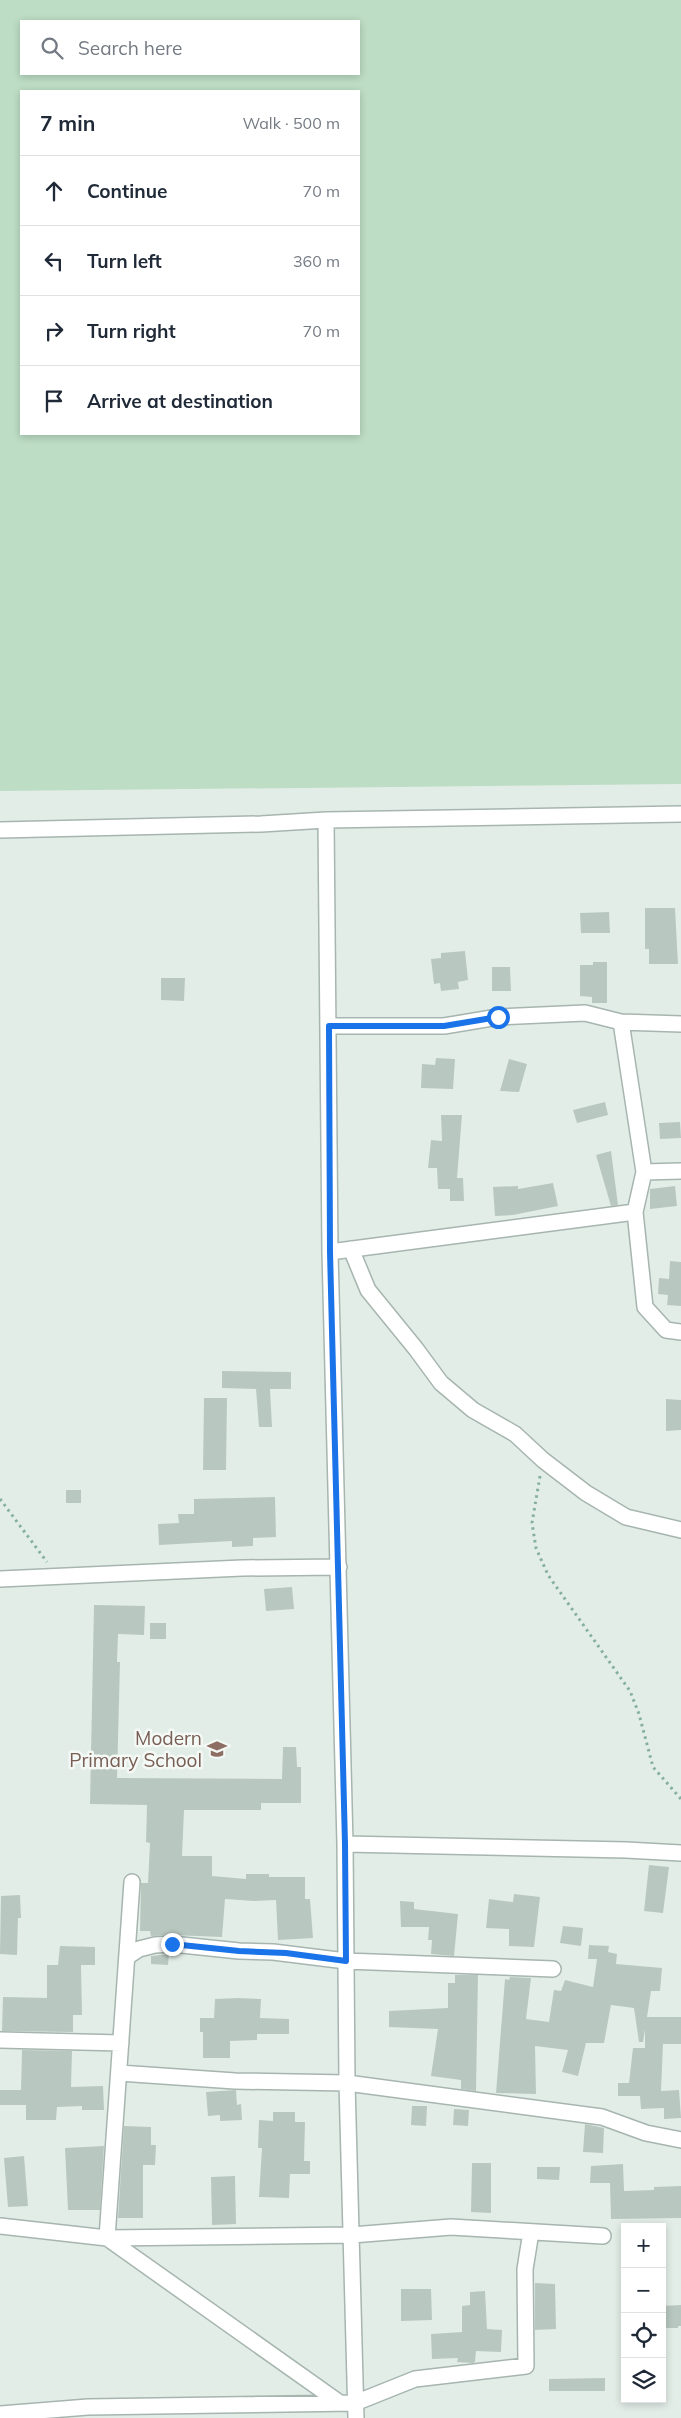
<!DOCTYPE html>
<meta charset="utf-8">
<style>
body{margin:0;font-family:Mulish,sans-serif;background:#f2f2f3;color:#1f2937}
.controls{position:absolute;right:15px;bottom:15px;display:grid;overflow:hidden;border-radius:0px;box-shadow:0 2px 8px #0003}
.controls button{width:45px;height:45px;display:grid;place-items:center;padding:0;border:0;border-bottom:1px solid #e0e1e3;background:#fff;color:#1f2937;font:25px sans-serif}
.stop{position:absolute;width:15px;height:15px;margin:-11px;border:4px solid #1a73e8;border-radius:50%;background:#fff}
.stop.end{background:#1a73e8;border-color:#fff;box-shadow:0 1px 5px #0008}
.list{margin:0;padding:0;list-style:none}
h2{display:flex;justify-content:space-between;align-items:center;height:65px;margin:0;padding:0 20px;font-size:21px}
h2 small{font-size:16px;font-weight:400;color:#747a83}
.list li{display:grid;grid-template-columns:32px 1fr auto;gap:15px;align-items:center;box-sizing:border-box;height:70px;padding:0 20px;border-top:1px solid #e0e1e3}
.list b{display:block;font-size:19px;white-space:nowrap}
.list em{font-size:16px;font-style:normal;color:#747a83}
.icon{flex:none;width:28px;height:28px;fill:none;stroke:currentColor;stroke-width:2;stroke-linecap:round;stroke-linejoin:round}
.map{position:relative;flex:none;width:681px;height:2418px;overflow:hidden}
.search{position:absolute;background:#fff;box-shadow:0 2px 8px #0003;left:20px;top:20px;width:340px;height:55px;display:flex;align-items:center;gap:12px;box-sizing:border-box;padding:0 18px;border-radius:0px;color:#747a83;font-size:19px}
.panel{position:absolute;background:#fff;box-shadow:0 2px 8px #0003;left:20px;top:90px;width:340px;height:345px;border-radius:0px}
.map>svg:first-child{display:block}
</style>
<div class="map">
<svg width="681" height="2418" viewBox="0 0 681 2418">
<rect width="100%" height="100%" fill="#e3ede8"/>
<path fill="#bdddc4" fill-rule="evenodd" d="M0 0H681V784L0 791ZM21 21H359V74H21ZM21 91H359V434H21Z"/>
<path fill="#b9c7c1" d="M645 908H675L678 964H649V949H645Z
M609 912 610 933H581L580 913Z
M465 951 468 980 458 982 459 989 441 991 440 983 434 984 431 959 441 958V953Z
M593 962H607V1003H592V997L580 996V965H593Z
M492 967H510L511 991H492Z
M161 978H185L184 1001 161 1000Z
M436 1058 455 1059 453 1089 421 1088 422 1064 435 1065Z
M509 1059 527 1064 519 1092 500 1091Z
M605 1102 608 1115 577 1123 573 1110Z
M441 1115H462L457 1178H463L464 1201H450V1189H438L437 1168H428L431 1140 442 1141Z
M680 1122 681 1138 660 1139 659 1123Z
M611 1151 618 1205 611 1206 596 1155Z
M553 1183 558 1206 513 1215 495 1216 493 1187 518 1186V1189Z
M675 1186 677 1206 650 1209V1189Z
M670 1261 681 1262V1306L667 1305 668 1295 658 1294 659 1278 669 1279Z
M222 1371 291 1372V1389H270L272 1427H259L256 1389 222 1388Z
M204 1398H227L226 1470H203Z
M666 1399 681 1400V1430L666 1431Z
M66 1490H81V1503H66Z
M275 1497 276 1537 253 1538V1546L232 1547V1541L159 1545 158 1524 179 1523 178 1514H194V1499Z
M292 1587 294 1609 266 1611 264 1589Z
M94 1605 145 1606 144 1635 118 1634 117 1662H120L117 1778 282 1779 283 1747H296L297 1767H301V1803H261V1810H184L182 1856H212V1876L246 1879V1874H269V1877H305V1899H310L313 1938 278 1940 276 1900 254 1901 225 1899 222 1937 172 1935 151 1936 150 1931H140L141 1883H148L150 1843 146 1842 147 1805 90 1804Z
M150 1623H166V1639H150Z
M649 1865 669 1867 663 1913 644 1911Z
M514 1894 540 1897 534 1947 509 1946V1929L486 1928 489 1899 513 1902Z
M20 1895 21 1918H18L17 1955 0 1954 1 1896Z
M400 1901 414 1902V1909L458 1914 454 1956 431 1954 432 1940H428L429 1927H401Z
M563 1926 583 1928 581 1946 560 1943Z
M589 1945 609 1946 608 1952 617 1954 616 1964 662 1968 660 1991H651L647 2017H681V2044H663L661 2091 679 2090 681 2118 664 2119V2108L641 2109 640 2096H618V2083H629L633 2048H645V2029L643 2042H639L634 2008 611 2005 604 2043H586L578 2076 562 2072 568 2050 535 2046 536 2094 496 2093 505 1979 509 1980 510 1977 531 1978 526 2019 549 2022 554 1990 561 1991 565 1980 593 1987 597 1959H588Z
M60 1946 95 1947V1965H81L82 2015H73V2032L2 2031 3 1997 47 1998V1965H58Z
M169 1954 168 1965 151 1964V1956Z
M455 1975H478L476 2091 461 2089V2080L431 2076 438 2029 389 2027V2011L448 2008V1983H455Z
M238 1998 261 1999 260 2018 289 2019V2034H257V2040L230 2041V2058H203V2032H200V2018H214L215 1999Z
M22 2050 72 2051 71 2087 103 2086 104 2110H82V2106L57 2107 56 2120H26V2105H0V2090H21Z
M236 2090 237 2105 241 2104 242 2120 220 2121V2115L208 2116 206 2092Z
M412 2106H427L426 2126 411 2125Z
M454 2109 469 2110 468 2126 453 2125Z
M273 2112H295V2122H305L304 2161H310V2174H290L289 2198 259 2197 262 2148H258L259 2120 273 2121Z
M585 2124 604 2128 603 2153 583 2152Z
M124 2126 151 2127V2145H156L155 2165H143V2218H118Z
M104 2146 100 2210H68L65 2148Z
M24 2156 28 2206 8 2207 4 2158Z
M472 2163H491V2213L471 2212Z
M623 2164 624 2191 654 2190V2187L681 2186V2218L611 2219 610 2183H590L591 2166Z
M537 2167H560L559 2180 537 2179Z
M235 2176 236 2224 212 2225 211 2177Z
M535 2283 555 2284 556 2329 535 2330Z
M401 2289H431L432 2320 401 2321Z
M485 2291 487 2329 502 2330 501 2352 476 2351 475 2362 473 2363 457 2362 458 2358 432 2359 431 2334 462 2332V2306L470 2305V2292Z
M681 2305V2326H678V2328H662V2306Z
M605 2378V2391H549V2379Z"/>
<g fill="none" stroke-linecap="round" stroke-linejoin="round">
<defs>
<path id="minor" d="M326 820 330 1252 345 1844 347 2083 356 2418
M0 830 261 824 326 820 681 814
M329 1026H444L498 1017 585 1013 621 1022 681 1024
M644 1172 681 1171
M635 1212 645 1307 666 1330 681 1332
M351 1249 368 1290 416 1349 441 1383 473 1410 515 1434 543 1460 586 1493 626 1517 681 1530
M330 1252 635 1212 644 1172 621 1022
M0 1579 242 1568 339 1567
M345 1844 626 1850 681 1853
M132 1882 107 2238 352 2235 451 2227 603 2236
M127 1957 139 1949 155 1945 172 1944 239 1951 273 1952 346 1961 553 1969
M0 2040 121 2043
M119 2073 235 2081 347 2083 602 2117 646 2133 681 2140
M0 2226 107 2238 340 2403
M0 2414 88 2407 355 2403 415 2379 526 2366 525 2269 531 2232"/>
</defs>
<use href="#minor" stroke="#a6b5af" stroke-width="18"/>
<path stroke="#85afa0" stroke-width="3" stroke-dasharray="2.5 4" stroke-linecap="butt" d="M540 1476 532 1523 536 1548 548 1575 630 1691 639 1714 653 1767 681 1799
M0 1499 47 1562"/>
<use href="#minor" stroke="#fff" stroke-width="15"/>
</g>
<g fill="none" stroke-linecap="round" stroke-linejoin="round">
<path stroke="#1a73e8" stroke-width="6" d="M172 1944 239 1951 286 1953 346 1961 345 1844 330 1252 329 1026H444L498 1017"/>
</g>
<defs>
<symbol id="school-bare" viewBox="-9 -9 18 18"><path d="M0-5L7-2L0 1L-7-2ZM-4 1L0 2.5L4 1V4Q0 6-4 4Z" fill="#8d6e63" stroke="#f4f9f6" stroke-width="2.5" paint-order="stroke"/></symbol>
</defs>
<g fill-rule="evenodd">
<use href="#school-bare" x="203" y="1735" width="28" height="28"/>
</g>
<g text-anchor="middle" stroke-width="5" stroke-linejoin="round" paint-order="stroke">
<g font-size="19" fill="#785e54" stroke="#f4f9f6" text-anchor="end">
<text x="202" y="1745">Modern<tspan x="202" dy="22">Primary School</tspan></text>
</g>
</g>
</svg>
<div class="controls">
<button>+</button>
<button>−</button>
<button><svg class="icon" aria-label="locate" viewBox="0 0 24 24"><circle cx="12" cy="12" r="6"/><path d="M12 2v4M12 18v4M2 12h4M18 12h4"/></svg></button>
<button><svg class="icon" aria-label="layers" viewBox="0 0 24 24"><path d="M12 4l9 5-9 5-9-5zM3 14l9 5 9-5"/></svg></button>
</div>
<div class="stop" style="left:498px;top:1017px"></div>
<div class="stop end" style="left:172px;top:1944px"></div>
<div class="search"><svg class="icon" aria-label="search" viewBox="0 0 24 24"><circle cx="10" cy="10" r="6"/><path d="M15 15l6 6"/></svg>Search here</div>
<section class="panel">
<h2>7 min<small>Walk · 500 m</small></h2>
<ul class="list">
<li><svg class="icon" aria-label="ahead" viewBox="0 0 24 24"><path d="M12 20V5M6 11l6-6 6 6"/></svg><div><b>Continue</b></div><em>70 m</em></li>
<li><svg class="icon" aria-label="left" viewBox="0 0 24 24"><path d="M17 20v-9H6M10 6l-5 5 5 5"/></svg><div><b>Turn left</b></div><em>360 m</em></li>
<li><svg class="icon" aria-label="right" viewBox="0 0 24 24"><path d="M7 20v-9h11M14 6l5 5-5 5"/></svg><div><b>Turn right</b></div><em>70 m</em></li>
<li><svg class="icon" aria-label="arrive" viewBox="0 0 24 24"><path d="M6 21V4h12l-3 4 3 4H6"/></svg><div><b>Arrive at destination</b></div></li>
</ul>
</section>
</div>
